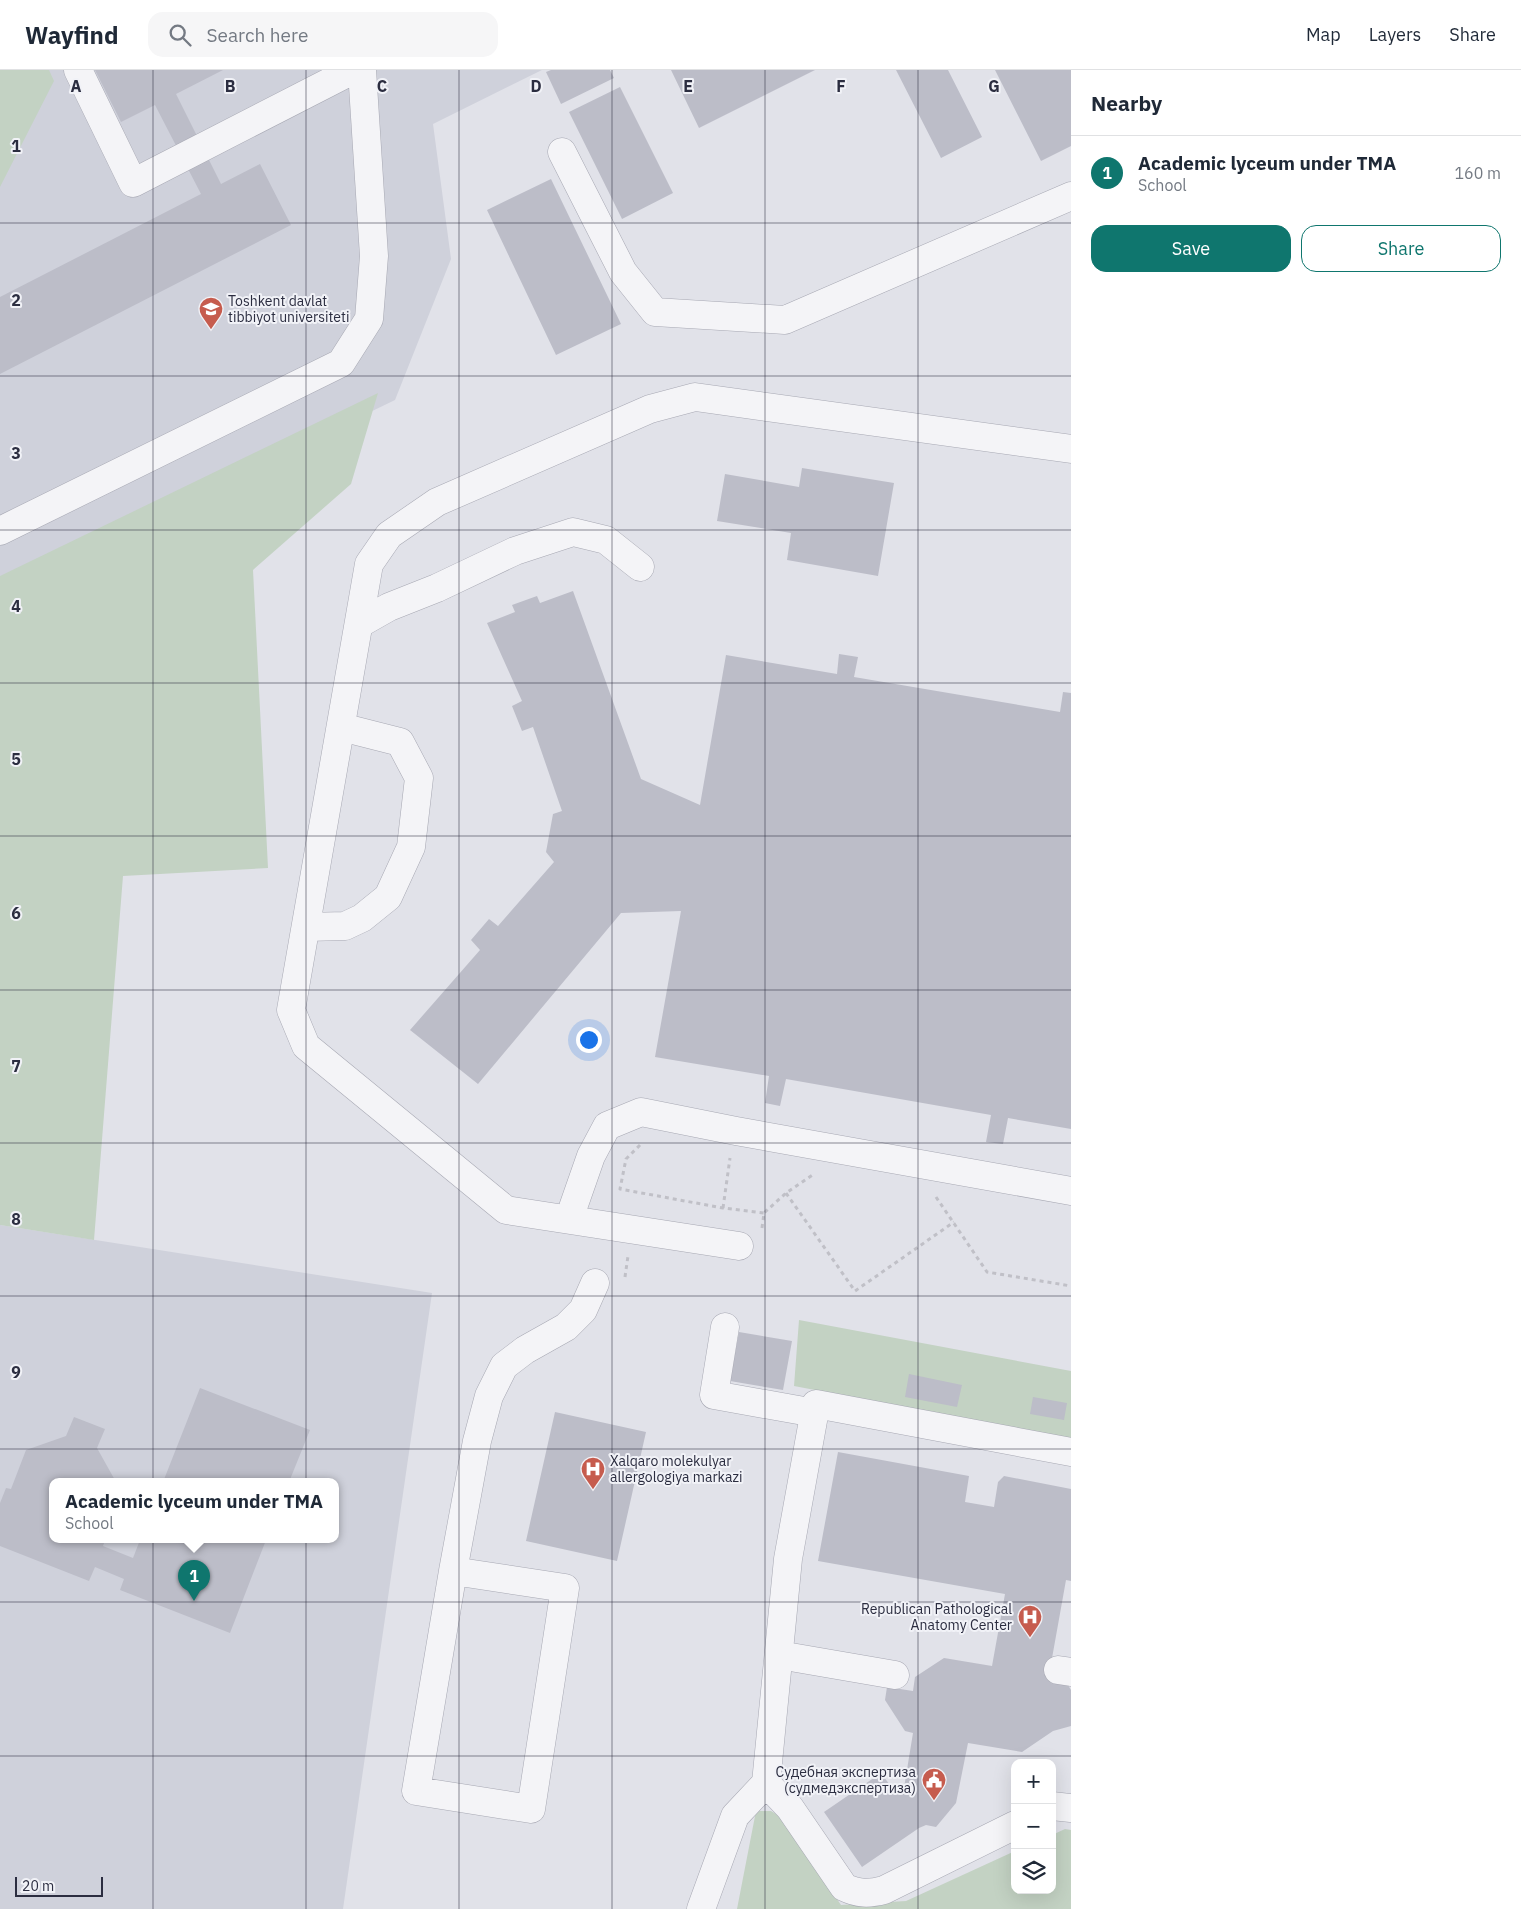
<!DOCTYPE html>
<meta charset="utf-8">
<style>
body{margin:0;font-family:"IBM Plex Sans",sans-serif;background:#f6f6f7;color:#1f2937}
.controls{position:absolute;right:15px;bottom:15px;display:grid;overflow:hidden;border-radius:10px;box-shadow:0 5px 20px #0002}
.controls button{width:45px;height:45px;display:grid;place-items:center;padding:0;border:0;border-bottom:1px solid #e0e1e3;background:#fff;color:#1f2937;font:25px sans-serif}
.scale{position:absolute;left:15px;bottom:12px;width:88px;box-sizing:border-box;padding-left:5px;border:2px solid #2b2d40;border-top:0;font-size:14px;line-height:18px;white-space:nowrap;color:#2b2d40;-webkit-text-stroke:4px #f1f2f7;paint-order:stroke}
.you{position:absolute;left:588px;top:969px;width:18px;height:18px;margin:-12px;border:4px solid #fff;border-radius:50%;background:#1a73e8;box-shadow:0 0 0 8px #1a73e833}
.badge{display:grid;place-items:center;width:32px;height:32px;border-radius:50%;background:#0f766e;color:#fff;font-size:16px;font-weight:700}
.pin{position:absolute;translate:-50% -41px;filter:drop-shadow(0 1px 2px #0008)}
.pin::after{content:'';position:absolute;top:26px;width:18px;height:15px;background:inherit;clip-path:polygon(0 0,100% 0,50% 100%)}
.popup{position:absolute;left:49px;top:1408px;width:290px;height:65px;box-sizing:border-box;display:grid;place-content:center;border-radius:10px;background:#fff;filter:drop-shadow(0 1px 4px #0005);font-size:16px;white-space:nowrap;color:#747a83}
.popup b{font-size:19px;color:#1f2937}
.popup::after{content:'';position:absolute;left:50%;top:100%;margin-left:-10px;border:10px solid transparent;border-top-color:#fff}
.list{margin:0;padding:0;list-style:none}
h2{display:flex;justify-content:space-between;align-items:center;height:65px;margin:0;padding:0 20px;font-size:21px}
h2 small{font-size:16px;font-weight:400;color:#747a83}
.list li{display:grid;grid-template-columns:32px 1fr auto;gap:15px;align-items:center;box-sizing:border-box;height:75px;padding:0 20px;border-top:1px solid #e0e1e3}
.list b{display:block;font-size:19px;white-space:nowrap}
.list p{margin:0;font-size:16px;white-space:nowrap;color:#747a83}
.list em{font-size:16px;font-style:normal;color:#747a83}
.actions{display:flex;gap:10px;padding:15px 20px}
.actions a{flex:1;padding:11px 0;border:1px solid #0f766e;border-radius:15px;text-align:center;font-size:18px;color:#0f766e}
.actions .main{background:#0f766e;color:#fff}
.icon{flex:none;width:28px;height:28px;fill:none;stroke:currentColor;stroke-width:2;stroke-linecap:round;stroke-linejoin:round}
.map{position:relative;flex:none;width:1071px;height:1839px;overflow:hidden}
header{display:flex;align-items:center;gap:30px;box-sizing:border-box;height:70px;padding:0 25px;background:#fff;border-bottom:1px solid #e0e1e3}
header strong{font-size:24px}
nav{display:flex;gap:28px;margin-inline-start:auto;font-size:18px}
.search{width:350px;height:45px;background:#f6f6f7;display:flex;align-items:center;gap:12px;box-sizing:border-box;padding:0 18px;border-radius:15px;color:#747a83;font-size:19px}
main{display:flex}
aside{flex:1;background:#fff}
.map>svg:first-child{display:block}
</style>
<header>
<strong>Wayfind</strong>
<div class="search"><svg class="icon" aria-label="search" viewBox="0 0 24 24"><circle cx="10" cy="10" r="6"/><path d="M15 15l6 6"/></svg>Search here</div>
<nav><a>Map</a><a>Layers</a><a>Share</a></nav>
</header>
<main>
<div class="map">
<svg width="1071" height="1839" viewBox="0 0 1071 1839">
<rect width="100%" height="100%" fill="#e1e2e9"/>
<path fill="#cfd1db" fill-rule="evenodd" d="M0 0H542L433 54 451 189 395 330 0 521Z
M0 1155 432 1223 343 1839H0ZM53 1412H335V1470H53Z"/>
<path fill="#c3d2c3" d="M0 0H49L54 11 0 117Z
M378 323 351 414 253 500 268 798 123 806 94 1170 0 1155V506Z
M799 1250 1071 1301V1369L794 1316Z
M756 1741H771L781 1747 841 1835 906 1831 1015 1781V1820H1052V1765L1065 1759 1071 1760V1839H737Z"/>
<path fill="#bcbdc8" d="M95 0H223L176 24 221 114 260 94 291 155 0 304V227L201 124 155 35 121 52Z
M551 0H610L614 8 561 34 546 2Z
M671 0H815L699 58Z
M896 0H948L982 67 941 88Z
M995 0H1071V76L1041 91Z
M620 17 673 123 622 149 569 42Z
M551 109 621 254 556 285 487 140Z
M802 398 894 413 878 506 787 490 791 463 717 451 725 404 799 417Z
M573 521 641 709 700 735 726 585 837 604 839 584 858 587 854 607 1060 642 1063 622 1071 623V1059L1008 1048 1003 1074 986 1072 991 1045 786 1009 780 1036 765 1033 769 1006 655 987 681 841 621 843 478 1014 410 960 480 880 471 870 489 849 498 856 554 792 546 782 553 744 562 741 533 657 522 661 512 636 522 631 487 553 515 542 512 535 537 526 540 533Z
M739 1262 792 1271 783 1320 730 1311Z
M909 1304 962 1315 957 1337 905 1327Z
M200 1318 310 1360 289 1412H163Z
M1033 1327 1067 1333 1064 1350 1030 1344Z
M555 1342 646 1362 617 1491 526 1471Z
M74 1347 105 1359 97 1378 116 1412H53V1470H105L103 1476 133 1488 140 1470H266L230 1563 120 1520 124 1509 95 1497 89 1511 0 1476V1433L6 1418 11 1419 26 1380 66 1366Z
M838 1382 969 1406 965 1432 994 1437 998 1412 1004 1406 1071 1419V1511L1066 1510 1049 1605 1063 1607 1071 1620V1656L1053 1661 1022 1682 968 1673 956 1733 936 1757 926 1755 919 1758 862 1797 824 1742 881 1703 895 1722 904 1718 913 1663 905 1661 885 1630 887 1617 913 1621 915 1607 944 1588 992 1596 1005 1524 818 1491Z"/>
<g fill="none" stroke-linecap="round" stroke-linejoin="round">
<defs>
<path id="minor" d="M78 0 133 113 353 0
M562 82 623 202 655 242 785 250 1071 126
M0 461 341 293 369 249 374 186 362 0
M359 554 389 537 437 518 515 481 573 462 606 470 640 497
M306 857 345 856 362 848 388 827 411 777 419 708 400 672 341 657
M569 1149 591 1086 607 1056 641 1042 736 1061 1071 1121
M739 1176 506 1140 306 976 291 940 369 494 389 465 437 432 650 339 695 327 1071 379
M725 1257 714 1325 815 1343
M453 1501 565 1518 531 1739 416 1721Z
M453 1501 477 1371 489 1326 504 1296 525 1280 566 1257 583 1240 595 1213
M779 1585 895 1605
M1058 1600 1071 1602
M766 1713 790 1738 844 1817C858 1824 869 1824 884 1820L1015 1755
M1052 1736 1071 1738
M701 1839 735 1746 766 1713 788 1489 816 1334 1071 1382"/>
</defs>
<use href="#minor" stroke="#a7a8b3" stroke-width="29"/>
<path stroke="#c0c0c7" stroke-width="3" stroke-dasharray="4 4" stroke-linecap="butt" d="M640 1075 626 1089 620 1119 723 1138 764 1143
M786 1123 855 1221 954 1152
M936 1127 987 1202 1071 1216
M723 1138 730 1088
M762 1158 764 1143 786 1123 814 1104
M625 1207 628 1186"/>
<use href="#minor" stroke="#f4f4f7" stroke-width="28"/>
</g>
<path fill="none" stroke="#2b2d40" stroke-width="1" stroke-opacity="0.55" d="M153 0V1839M306 0V1839M459 0V1839M612 0V1839M765 0V1839M918 0V1839M0 153H1071M0 306H1071M0 460H1071M0 613H1071M0 766H1071M0 920H1071M0 1073H1071M0 1226H1071M0 1379H1071M0 1532H1071M0 1686H1071"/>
<defs>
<symbol id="university-pin" viewBox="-11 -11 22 30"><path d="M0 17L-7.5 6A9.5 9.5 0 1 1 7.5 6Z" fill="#c65c4e" stroke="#f1f2f7"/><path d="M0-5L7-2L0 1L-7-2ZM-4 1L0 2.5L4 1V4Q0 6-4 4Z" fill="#fff"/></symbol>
<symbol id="hospital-pin" viewBox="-11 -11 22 30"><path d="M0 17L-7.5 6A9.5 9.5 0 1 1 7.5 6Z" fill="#c65c4e" stroke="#f1f2f7"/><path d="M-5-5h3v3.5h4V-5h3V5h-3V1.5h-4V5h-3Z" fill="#fff"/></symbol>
<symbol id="civic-pin" viewBox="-11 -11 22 30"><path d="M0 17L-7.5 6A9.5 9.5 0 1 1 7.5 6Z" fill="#c65c4e" stroke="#f1f2f7"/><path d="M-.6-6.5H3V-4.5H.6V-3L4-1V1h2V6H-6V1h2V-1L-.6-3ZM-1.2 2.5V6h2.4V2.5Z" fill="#fff"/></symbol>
</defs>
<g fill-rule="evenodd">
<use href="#university-pin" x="197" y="225" width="28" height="38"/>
<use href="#hospital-pin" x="579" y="1385" width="28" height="38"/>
<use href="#hospital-pin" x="1016" y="1533" width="28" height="38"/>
<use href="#civic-pin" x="920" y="1696" width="28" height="38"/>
</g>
<g text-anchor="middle" stroke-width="4" stroke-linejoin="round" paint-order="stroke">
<g font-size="14" fill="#2b2d40" stroke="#f1f2f7" text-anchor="start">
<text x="228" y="236">Toshkent davlat<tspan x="228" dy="16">tibbiyot universiteti</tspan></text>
<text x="610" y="1396">Xalqaro molekulyar<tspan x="610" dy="16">allergologiya markazi</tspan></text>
<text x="1012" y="1544" text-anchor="end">Republican Pathological<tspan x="1012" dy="16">Anatomy Center</tspan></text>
<text x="916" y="1707" text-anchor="end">Судебная экспертиза<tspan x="916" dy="16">(судмедэкспертиза)</tspan></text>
</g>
</g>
<g font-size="16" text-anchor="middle" font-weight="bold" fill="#2b2d40" stroke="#f1f2f7" stroke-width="4" stroke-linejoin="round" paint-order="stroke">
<text x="76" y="22">A</text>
<text x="230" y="22">B</text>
<text x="382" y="22">C</text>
<text x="536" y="22">D</text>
<text x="688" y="22">E</text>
<text x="841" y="22">F</text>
<text x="994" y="22">G</text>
<text x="16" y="82">1</text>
<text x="16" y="236">2</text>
<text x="16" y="389">3</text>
<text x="16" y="542">4</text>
<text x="16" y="695">5</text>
<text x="16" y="849">6</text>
<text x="16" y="1002">7</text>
<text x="16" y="1155">8</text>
<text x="16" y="1308">9</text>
</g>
</svg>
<div class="controls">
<button>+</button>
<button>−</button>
<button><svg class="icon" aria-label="layers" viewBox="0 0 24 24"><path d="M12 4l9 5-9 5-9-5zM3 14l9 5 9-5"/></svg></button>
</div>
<div class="scale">20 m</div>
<div class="you"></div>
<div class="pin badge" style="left:194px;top:1531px">1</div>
<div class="popup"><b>Academic lyceum under TMA</b>School</div>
</div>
<aside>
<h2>Nearby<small></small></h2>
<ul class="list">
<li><span class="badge">1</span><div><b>Academic lyceum under TMA</b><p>School</p></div><em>160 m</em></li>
</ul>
<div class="actions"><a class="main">Save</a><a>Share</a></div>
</aside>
</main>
